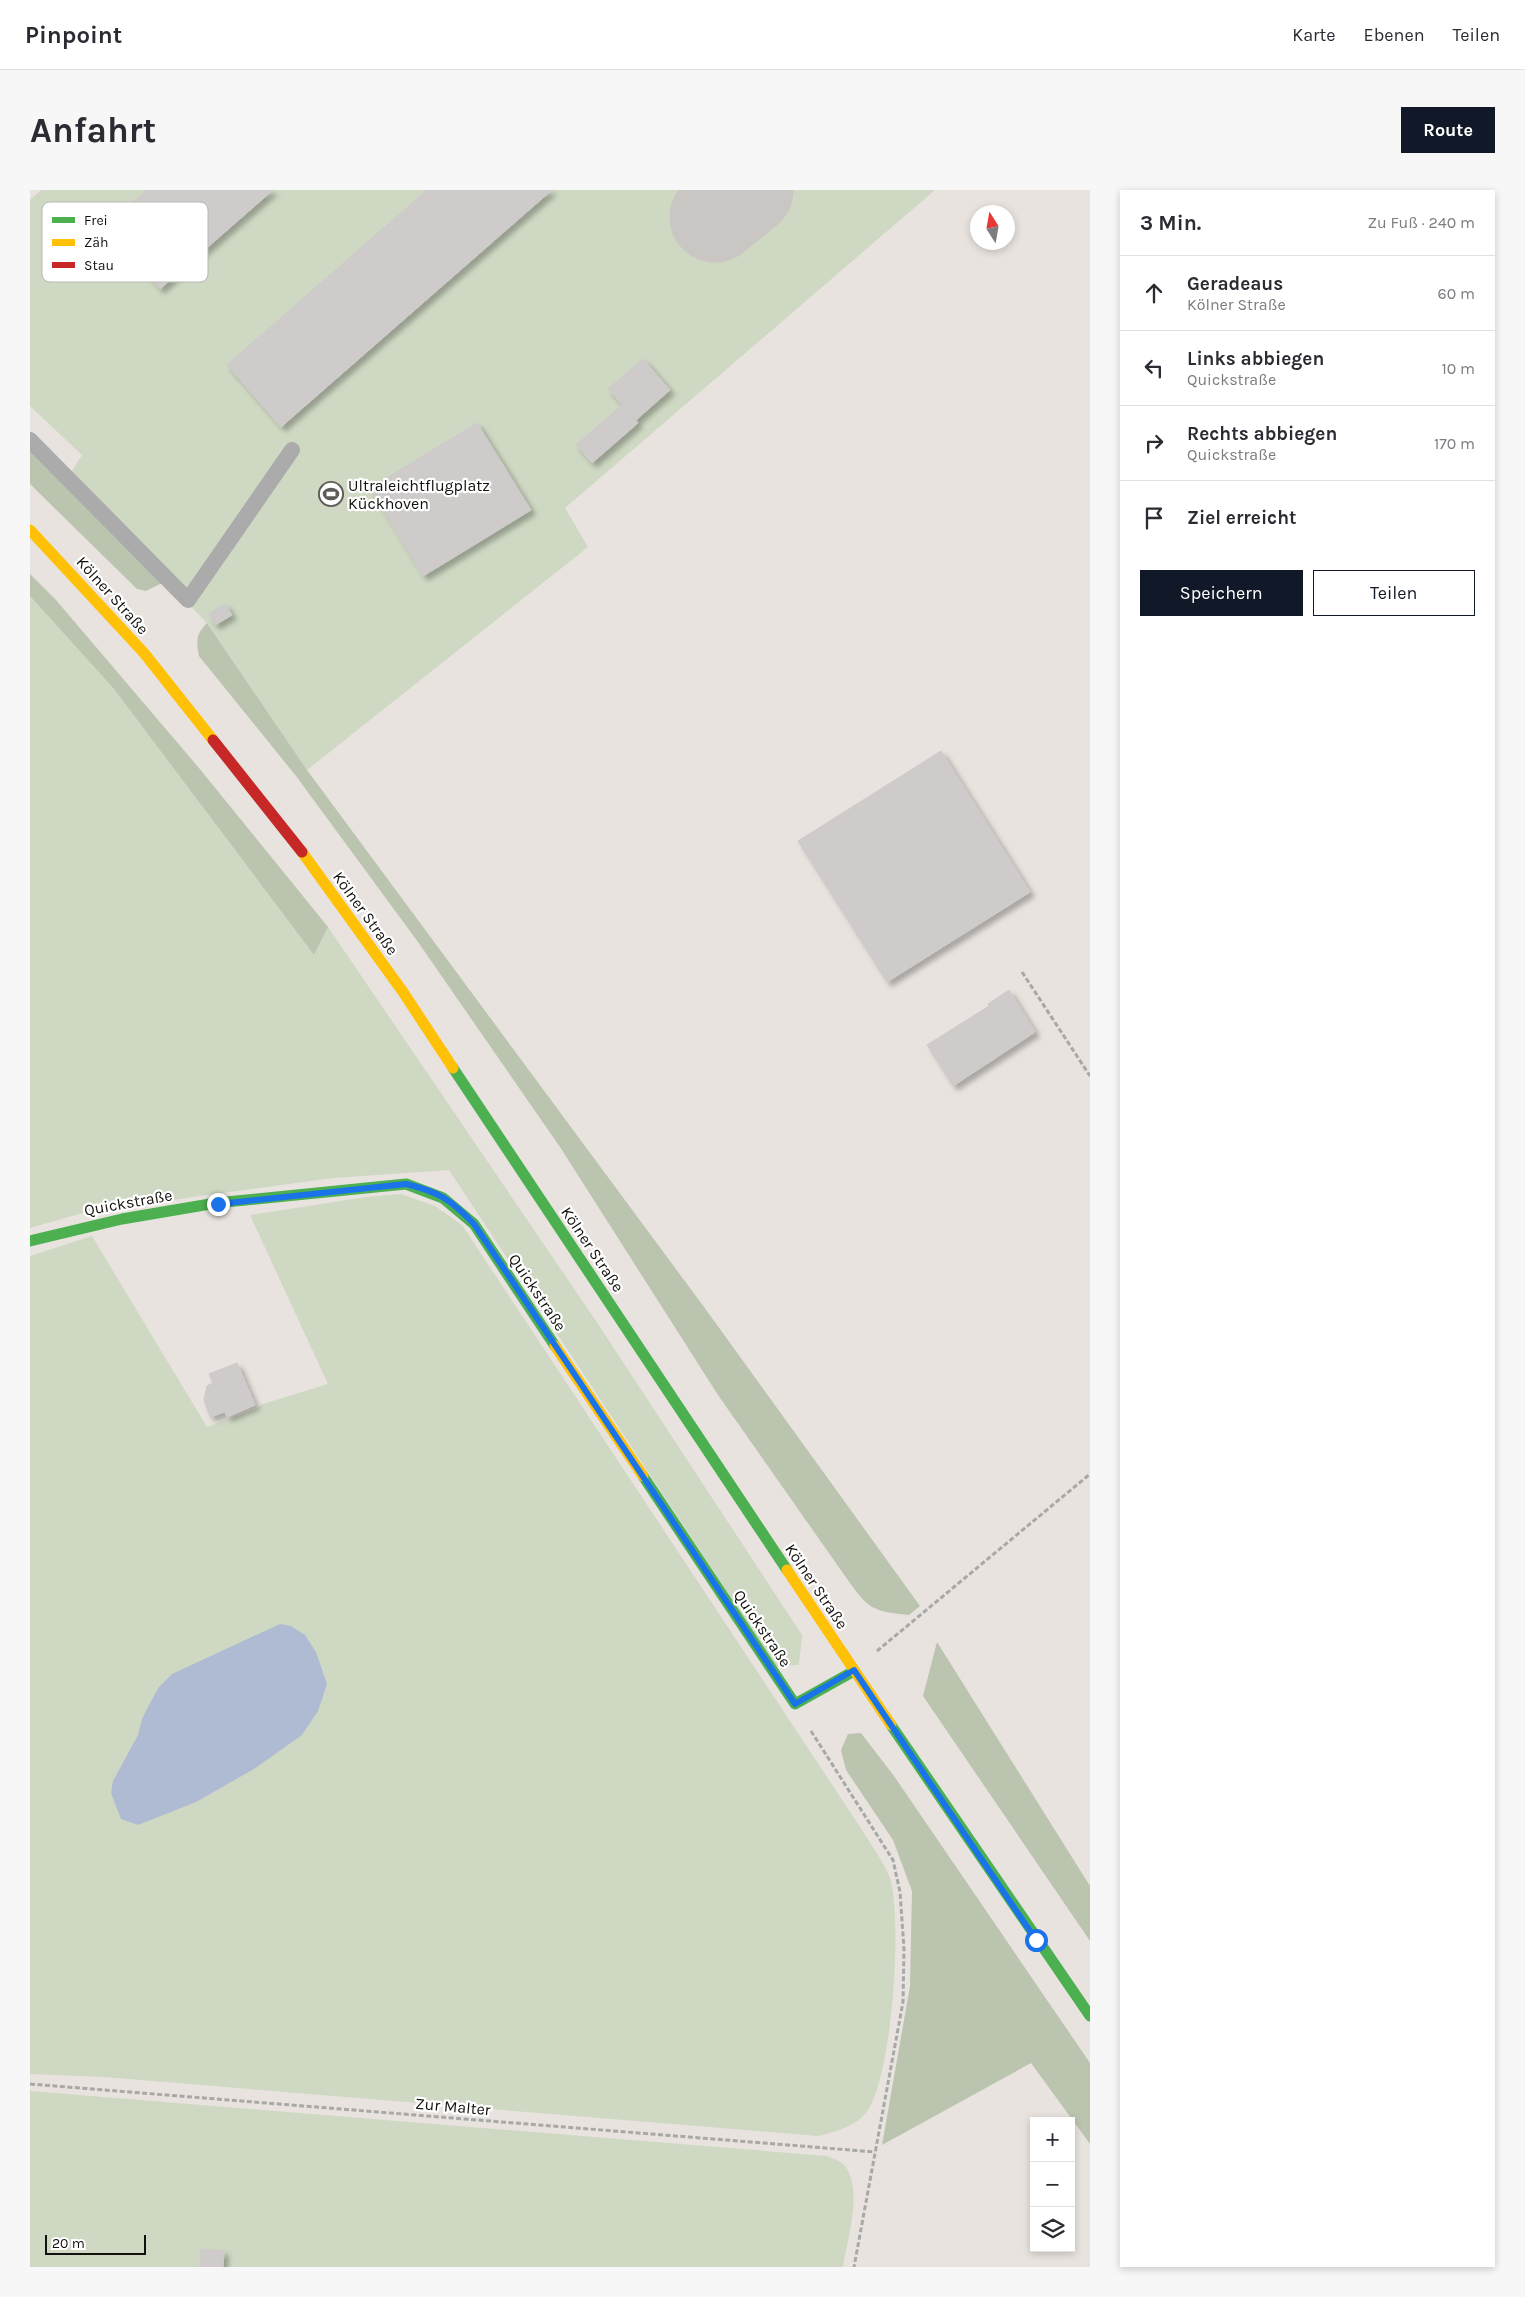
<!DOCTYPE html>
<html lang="de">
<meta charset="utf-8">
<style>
body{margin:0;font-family:Karla,sans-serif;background:#f7f7f7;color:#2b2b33}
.controls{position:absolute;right:15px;bottom:15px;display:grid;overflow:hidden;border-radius:0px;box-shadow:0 2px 8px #0003}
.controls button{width:45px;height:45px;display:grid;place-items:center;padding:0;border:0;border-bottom:1px solid #e1e1e2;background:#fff;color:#2b2b33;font:25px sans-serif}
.compass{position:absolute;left:940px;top:15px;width:45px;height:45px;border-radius:50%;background:#fff;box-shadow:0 2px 8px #0003;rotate:349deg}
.scale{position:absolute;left:15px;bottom:12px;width:101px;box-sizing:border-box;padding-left:5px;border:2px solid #13110d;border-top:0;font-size:14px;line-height:18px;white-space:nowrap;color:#13110d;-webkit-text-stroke:4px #fff;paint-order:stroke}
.stop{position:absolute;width:15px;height:15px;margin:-11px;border:4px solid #1a73e8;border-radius:50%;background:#fff}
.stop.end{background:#1a73e8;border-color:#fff;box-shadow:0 1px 5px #0008}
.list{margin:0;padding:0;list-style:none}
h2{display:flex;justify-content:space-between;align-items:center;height:65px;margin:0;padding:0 20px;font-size:21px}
h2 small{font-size:16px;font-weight:400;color:#7c7c81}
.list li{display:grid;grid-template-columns:32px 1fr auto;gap:15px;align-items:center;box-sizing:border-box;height:75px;padding:0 20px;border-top:1px solid #e1e1e2}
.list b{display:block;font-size:19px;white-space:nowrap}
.list p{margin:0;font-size:16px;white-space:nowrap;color:#7c7c81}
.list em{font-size:16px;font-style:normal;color:#7c7c81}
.actions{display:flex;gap:10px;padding:15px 20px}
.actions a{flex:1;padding:11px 0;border:1px solid #111827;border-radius:0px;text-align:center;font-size:18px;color:#111827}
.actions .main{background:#111827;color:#fff}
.icon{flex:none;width:28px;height:28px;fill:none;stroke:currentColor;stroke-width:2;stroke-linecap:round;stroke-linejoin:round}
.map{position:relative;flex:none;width:1060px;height:2077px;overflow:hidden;border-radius:0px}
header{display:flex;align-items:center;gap:30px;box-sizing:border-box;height:70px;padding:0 25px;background:#fff;border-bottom:1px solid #e1e1e2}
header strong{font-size:24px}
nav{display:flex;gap:28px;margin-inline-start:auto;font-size:18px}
.intro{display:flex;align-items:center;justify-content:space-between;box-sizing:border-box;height:120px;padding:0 30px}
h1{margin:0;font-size:35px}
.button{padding:12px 22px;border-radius:0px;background:#111827;color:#fff;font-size:18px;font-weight:700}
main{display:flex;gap:30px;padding:0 30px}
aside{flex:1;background:#fff;border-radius:0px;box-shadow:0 2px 8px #0003}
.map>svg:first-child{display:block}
</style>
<header>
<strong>Pinpoint</strong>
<nav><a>Karte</a><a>Ebenen</a><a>Teilen</a></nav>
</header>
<div class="intro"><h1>Anfahrt</h1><a class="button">Route</a></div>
<main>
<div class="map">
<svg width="1060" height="2077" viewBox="0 0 1060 2077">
<defs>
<filter id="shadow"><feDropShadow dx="4.5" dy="4.5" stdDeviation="2.5" flood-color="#0004"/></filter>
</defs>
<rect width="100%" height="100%" fill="#e8e3de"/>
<path fill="#ced8c2" d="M11 0H905L535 318 558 357 277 580 178 434 37 289 52 265 0 216V10Z
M0 406 84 499 284 765 298 737 568 1134 772 1445 769 1475 746 1476 419 980 303 988 177 1005 53 1023 0 1038Z
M371 1004 405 1016 432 1035 834 1643C842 1656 858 1678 861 1692 872 1737 862 1883 838 1920 828 1936 805 1942 788 1946L74 1887 0 1884V1066L62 1046 177 1237 224 1220 233 1214 298 1194 220 1025 336 1007Z
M0 1901 797 1966C802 1968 811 1971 814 1975 834 1998 817 2050 813 2077H0Z"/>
<path fill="#bac4af" d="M0 254 136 391 116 401 107 399 0 294Z
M0 384 26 410 169 578 298 737 284 765 84 499 0 406Z
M177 433 277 580 674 1117 890 1416 879 1425C839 1421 838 1418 815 1386L688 1205 530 957 388 752 266 586 169 466C166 451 166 444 177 433Z
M907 1452 1060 1696V1751L893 1506Z
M831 1543 864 1586 1060 1873V1954L1001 1873 852 1955 880 1796 882 1701 863 1650 816 1580 811 1560 818 1544Z"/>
<path fill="#afbbd2" d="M250 1434 261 1436 275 1445 286 1462 297 1494 288 1521 272 1545 224 1579 166 1612 108 1635 91 1629 81 1603 83 1591 108 1545 112 1529 120 1513 129 1497 142 1484Z"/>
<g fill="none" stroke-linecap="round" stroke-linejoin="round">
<path stroke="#cac6c3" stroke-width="91" d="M685 27 718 0"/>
</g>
<path fill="#cfcbcb" stroke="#cdcac9" filter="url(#shadow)" d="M117 0H243L130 99 76 36Z
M397 0H522L251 237 197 175Z
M613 169 640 200 606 230 578 199Z
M592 215 608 233 562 273 546 255Z
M447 233 501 320 413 374 360 286Z
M360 286 413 374 393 386 340 298Z
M195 414 202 425 185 435 179 424Z
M911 561 1000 702 857 792 768 651Z
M979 800 1005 842 923 896 897 855 959 816 958 814Z
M207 1173 225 1215 197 1227 195 1222 180 1227 174 1210 177 1196 183 1193 179 1184Z
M171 2059 194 2061 193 2077H170Z"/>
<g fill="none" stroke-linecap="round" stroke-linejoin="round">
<path stroke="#a8a8a7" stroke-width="3" stroke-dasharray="5 2.5" stroke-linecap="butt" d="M992 782 1060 886
M847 1461 1060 1284
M781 1541 863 1670 870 1702 874 1759 873 1812 824 2077
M0 1894 845 1962"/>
<path stroke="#ababab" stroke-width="16" d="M0 250 158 410 262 260"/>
<path stroke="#4caf50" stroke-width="11" d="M423 878 757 1380
M0 1051 92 1029 186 1013 376 994 413 1008 444 1034 525 1156
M613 1286 765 1514 824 1481
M861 1535 1060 1826"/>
<path stroke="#ffc107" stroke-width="11" d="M0 340 114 463 183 550
M272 662 373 802 423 878
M525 1156 613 1286
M757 1380 861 1535"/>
<path stroke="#c62828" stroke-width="11" d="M183 550 272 662"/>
</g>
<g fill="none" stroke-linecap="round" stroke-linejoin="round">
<path stroke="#1a73e8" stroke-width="6" d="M188 1014 376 994C409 1002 420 1009 444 1034L765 1514 824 1480 1006 1750"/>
</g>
<defs>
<symbol id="stadium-ring" viewBox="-11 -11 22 22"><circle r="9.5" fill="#fff" stroke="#5e5a56" stroke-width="1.5"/><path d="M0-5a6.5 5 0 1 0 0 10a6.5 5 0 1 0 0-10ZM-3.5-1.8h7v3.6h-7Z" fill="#5e5a56"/></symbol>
</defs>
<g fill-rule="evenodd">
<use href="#stadium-ring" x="287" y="290" width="28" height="28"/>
</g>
<g text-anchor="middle" stroke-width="4.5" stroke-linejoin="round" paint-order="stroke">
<g font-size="16" fill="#13110d" stroke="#fff" text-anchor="start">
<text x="318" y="301">Ultraleichtflugplatz<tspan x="318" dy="18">Kückhoven</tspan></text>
</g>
<g font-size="16" fill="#13110d" stroke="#fff">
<text transform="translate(83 405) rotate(48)" y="6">Kölner Straße</text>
<text transform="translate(336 723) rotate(54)" y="6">Kölner Straße</text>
<text transform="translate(98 1012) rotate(-10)" y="6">Quickstraße</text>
<text transform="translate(563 1059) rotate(56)" y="6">Kölner Straße</text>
<text transform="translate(508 1102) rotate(56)" y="6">Quickstraße</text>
<text transform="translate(787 1396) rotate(56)" y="6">Kölner Straße</text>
<text transform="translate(733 1438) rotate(56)" y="6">Quickstraße</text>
<text transform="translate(423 1916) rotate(5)" y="6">Zur Malter</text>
</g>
</g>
<rect x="12" y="12" width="166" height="80" rx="8" fill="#fff" stroke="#b8b8b6" stroke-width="1"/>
<rect x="22" y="27" width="23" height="6" fill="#4caf50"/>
<rect x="22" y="49" width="23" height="7" fill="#ffc107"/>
<rect x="22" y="72" width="23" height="6" fill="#c62828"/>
<g font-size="14" fill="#13110d">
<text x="54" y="35">Frei</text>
<text x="54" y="57">Zäh</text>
<text x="54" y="80">Stau</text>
</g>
</svg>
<div class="controls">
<button>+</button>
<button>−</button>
<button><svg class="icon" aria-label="layers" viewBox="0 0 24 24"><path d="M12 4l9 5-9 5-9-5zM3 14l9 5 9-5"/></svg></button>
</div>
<svg class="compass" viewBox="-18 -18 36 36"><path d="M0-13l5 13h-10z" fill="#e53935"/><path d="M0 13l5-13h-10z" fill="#7c7c81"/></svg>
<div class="scale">20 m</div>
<div class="stop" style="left:1006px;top:1750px"></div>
<div class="stop end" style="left:188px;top:1014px"></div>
</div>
<aside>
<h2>3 Min.<small>Zu Fuß · 240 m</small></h2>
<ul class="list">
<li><svg class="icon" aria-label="ahead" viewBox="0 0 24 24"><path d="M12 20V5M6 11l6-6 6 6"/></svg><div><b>Geradeaus</b><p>Kölner Straße</p></div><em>60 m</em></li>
<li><svg class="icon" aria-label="left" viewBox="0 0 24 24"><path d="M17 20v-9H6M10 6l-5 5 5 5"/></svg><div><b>Links abbiegen</b><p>Quickstraße</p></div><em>10 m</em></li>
<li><svg class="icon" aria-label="right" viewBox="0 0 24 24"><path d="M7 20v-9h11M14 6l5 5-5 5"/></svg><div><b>Rechts abbiegen</b><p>Quickstraße</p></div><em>170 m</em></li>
<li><svg class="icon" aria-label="arrive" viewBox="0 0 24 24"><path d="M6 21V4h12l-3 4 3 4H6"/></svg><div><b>Ziel erreicht</b></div></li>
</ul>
<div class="actions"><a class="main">Speichern</a><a>Teilen</a></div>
</aside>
</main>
